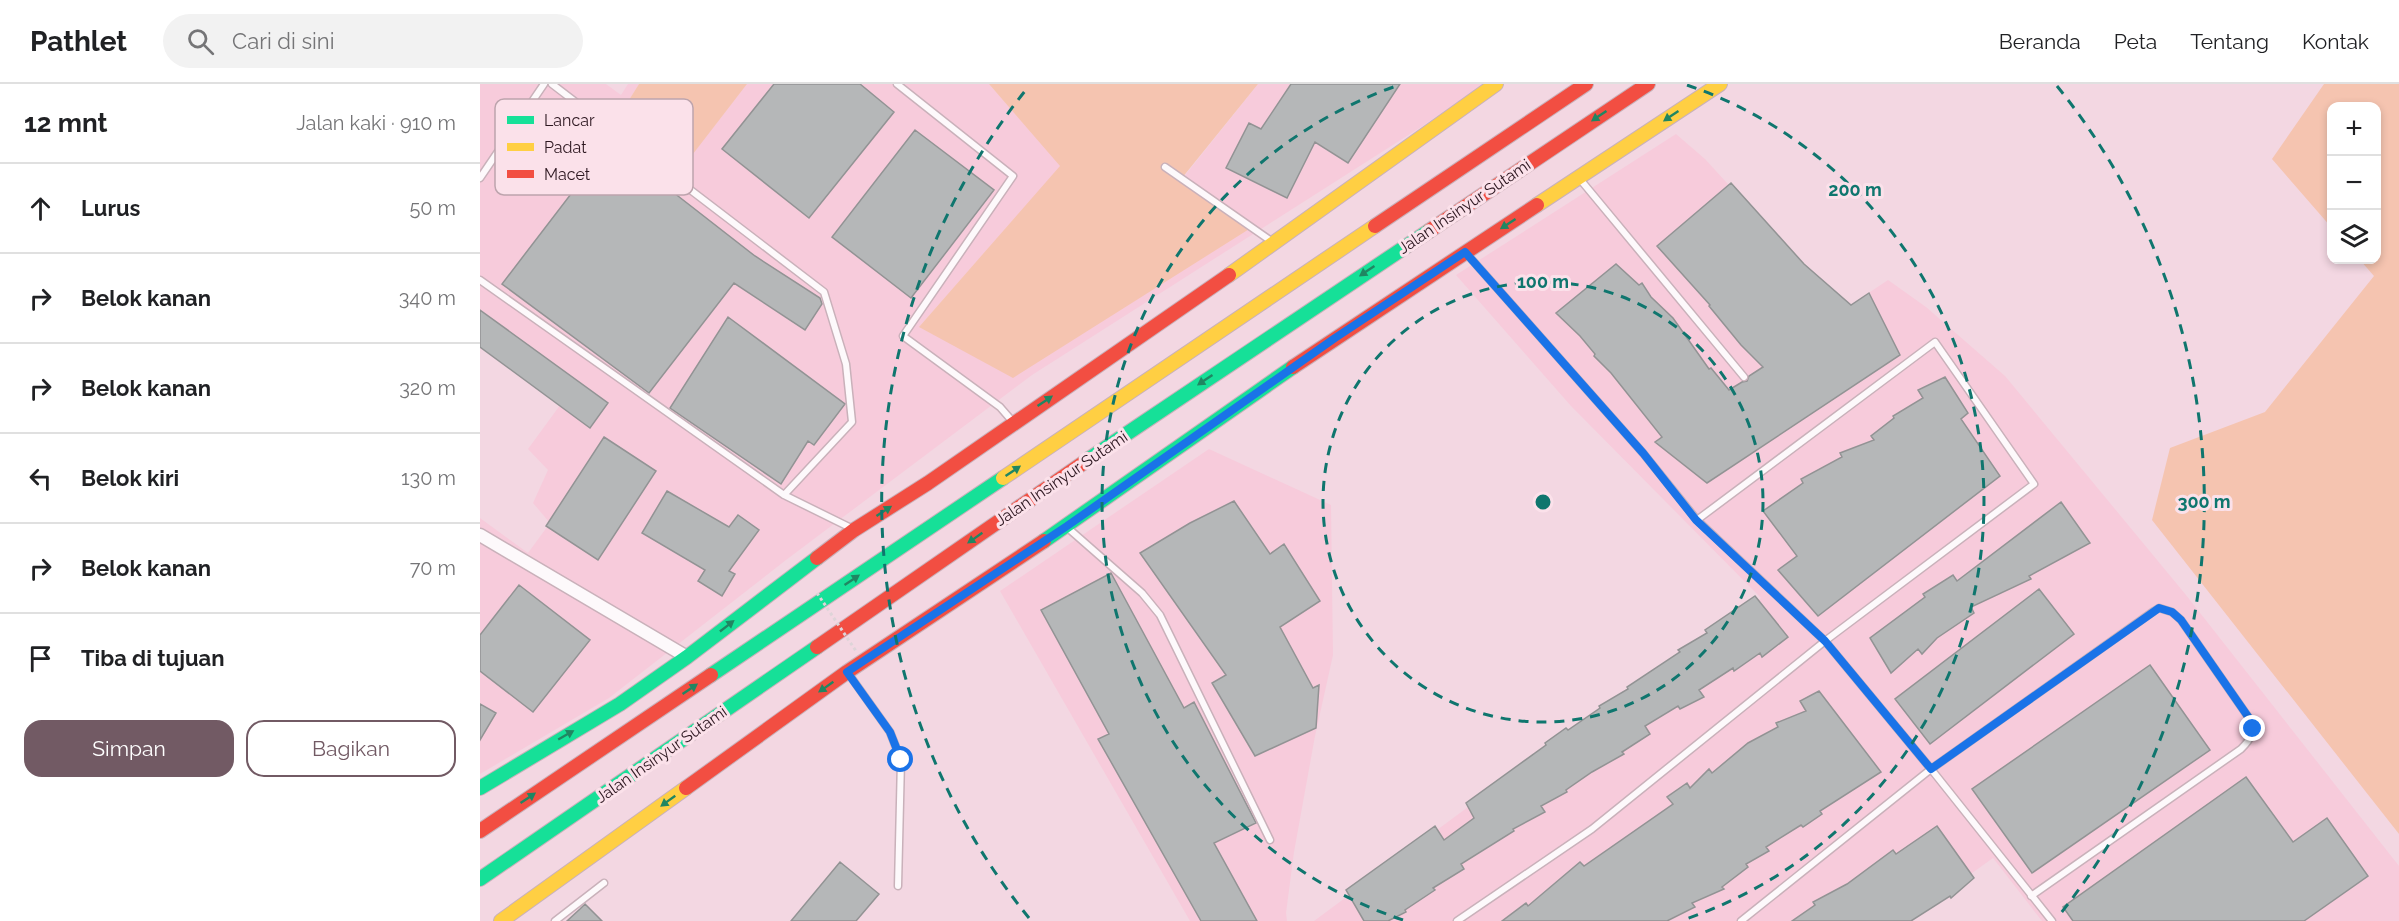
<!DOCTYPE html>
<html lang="id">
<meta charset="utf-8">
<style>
body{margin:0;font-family:Raleway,sans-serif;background:#f2f2f2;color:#202124}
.controls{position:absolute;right:18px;top:18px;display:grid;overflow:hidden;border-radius:12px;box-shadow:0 3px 9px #0003}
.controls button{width:54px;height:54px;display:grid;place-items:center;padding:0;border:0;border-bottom:2px solid #e0e0e0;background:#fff;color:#202124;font:30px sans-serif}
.stop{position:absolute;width:18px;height:18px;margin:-14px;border:4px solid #1a73e8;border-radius:50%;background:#fff}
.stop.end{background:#1a73e8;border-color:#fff;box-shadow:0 2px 6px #0008}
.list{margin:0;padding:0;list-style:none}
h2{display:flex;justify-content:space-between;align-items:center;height:78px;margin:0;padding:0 24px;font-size:26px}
h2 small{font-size:20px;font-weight:400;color:#757577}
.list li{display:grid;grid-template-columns:39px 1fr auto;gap:18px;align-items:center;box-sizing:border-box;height:90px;padding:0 24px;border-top:2px solid #e0e0e0}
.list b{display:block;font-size:22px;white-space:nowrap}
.list em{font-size:20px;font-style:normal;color:#757577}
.actions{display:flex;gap:12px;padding:18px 24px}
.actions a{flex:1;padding:14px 0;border:2px solid #725a64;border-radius:18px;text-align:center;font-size:21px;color:#725a64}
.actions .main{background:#725a64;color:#fff}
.icon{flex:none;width:33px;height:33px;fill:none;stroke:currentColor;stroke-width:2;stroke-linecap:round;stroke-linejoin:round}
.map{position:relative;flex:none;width:1919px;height:837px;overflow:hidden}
header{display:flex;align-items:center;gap:36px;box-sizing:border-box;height:84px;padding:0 30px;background:#fff;border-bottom:2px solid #e0e0e0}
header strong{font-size:28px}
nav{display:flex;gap:33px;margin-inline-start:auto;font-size:21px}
.search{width:420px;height:54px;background:#f2f2f2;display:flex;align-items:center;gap:15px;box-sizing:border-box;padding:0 21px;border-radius:33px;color:#757577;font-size:22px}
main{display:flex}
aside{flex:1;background:#fff}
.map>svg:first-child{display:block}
</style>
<header>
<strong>Pathlet</strong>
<div class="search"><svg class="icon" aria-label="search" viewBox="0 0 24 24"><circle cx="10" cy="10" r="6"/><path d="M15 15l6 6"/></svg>Cari di sini</div>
<nav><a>Beranda</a><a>Peta</a><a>Tentang</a><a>Kontak</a></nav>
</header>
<main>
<aside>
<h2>12 mnt<small>Jalan kaki · 910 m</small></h2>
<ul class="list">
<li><svg class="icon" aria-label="ahead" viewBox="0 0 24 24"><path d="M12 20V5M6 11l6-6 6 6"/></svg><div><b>Lurus</b></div><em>50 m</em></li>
<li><svg class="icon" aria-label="right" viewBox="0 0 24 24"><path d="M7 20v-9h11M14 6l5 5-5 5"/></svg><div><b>Belok kanan</b></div><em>340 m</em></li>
<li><svg class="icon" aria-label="right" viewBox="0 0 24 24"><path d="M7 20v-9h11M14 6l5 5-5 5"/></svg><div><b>Belok kanan</b></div><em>320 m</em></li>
<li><svg class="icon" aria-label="left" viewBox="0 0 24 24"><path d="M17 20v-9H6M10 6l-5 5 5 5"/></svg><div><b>Belok kiri</b></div><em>130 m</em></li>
<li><svg class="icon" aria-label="right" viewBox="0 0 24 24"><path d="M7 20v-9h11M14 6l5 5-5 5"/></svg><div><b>Belok kanan</b></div><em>70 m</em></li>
<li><svg class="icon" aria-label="arrive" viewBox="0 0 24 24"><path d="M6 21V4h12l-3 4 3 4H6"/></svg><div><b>Tiba di tujuan</b></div></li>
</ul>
<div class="actions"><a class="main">Simpan</a><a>Bagikan</a></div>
</aside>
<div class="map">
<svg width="1919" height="837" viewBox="0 0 1919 837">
<rect width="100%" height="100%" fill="#f3d7e2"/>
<path fill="#f7cbdb" d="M0 0H126L141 11 148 0H159L139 32 206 78 267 0H509L581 82 439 243 702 95 778 0H1004L941 43 552 291 306 476 129 614 0 690V434L48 469 70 439 53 419 68 386 48 365 86 313 0 258Z
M1196 50 1225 75 1363 226 1408 196 1446 223 1525 292 1706 511 1919 782V837H1562L1513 774 1425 837H834L1034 689 1281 514 1091 322 976 191Z
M729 365 851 421 853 571 835 652 814 768 806 829 807 837H710L520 507Z"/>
<path fill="#f5c4b0" d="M159 0H267L206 79 139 32Z
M509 0H778L702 94 774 142 533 294 439 243 580 82Z
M1844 0H1919V750L1672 436 1690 364 1785 328 1894 192 1880 176H1896V22H1852L1851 143 1792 75Z"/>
<path fill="#b5b7b8" stroke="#929394" stroke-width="1.5" d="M294 0H380L414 28 329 134 242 65Z
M811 0H920L868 79 835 58 807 114 746 84 769 39 781 45Z
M435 46 514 106 431 214 352 153Z
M130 59 275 172 340 214 342 220 325 246 254 199 169 309 22 200Z
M1251 99 1324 180 1371 221 1389 209 1420 271 1227 399 1175 358 1182 353 1131 289 1114 272 1115 270 1100 252 1076 229 1136 180 1159 201 1162 199 1171 213 1193 234 1229 285 1231 284 1249 306 1262 298 1267 297 1269 292 1283 283 1261 261 1229 222 1230 221 1177 162Z
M0 226 128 319 110 344 0 263Z
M248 233 365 320 334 361 328 357 301 400 190 324Z
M1465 293 1488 329 1481 335 1520 392 1338 532 1298 486 1317 472 1283 427 1323 399 1321 395 1362 373 1360 369 1394 356 1391 352 1414 334 1413 332 1443 314 1438 306Z
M124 353 176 387 118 476 66 442Z
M187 407 249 443 258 431 279 446 249 487 255 490 242 512 218 497 225 486 162 449Z
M754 417 790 470 804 460 840 517 800 543 833 604 839 601 836 644 775 672 732 599 746 591 660 469 710 439Z
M1581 418 1610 459 1549 492 1551 495 1491 523 1494 529 1457 554 1442 570 1438 565 1411 589 1390 554 1445 513 1443 510 1473 491 1477 497Z
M631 489 704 624 714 618 776 739 734 759 777 837H721L618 655 629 650 561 526Z
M39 501 110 556 53 628 0 587V551Z
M1559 505 1594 550 1450 660 1415 615Z
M1275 512 1308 553 1282 573 1280 569 1254 587 1253 584 1219 606 1224 613 1200 625 1198 622 1165 642 1170 650 1142 668 1144 670 1112 688 1086 706 1087 708 1061 722 1065 728 1033 745 1034 747 981 780 984 785 953 804 955 806 925 826 926 828 908 837H884L866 806 955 742 964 756 994 734 986 719 1066 661 1065 659 1086 644 1088 646 1120 624 1119 622 1148 605 1147 603 1200 568 1198 566 1227 549 1225 546Z
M1670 581 1730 666 1552 789 1492 705Z
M1339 607 1401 688 1340 727 1342 730 1323 743 1321 741 1286 763 1289 767 1266 780 1268 783 1242 803 1244 805 1212 819 1215 823 1187 837H1022L1046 819 1048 822 1100 778 1104 782 1193 720 1187 713 1207 699 1210 704 1229 685 1232 689 1268 659 1298 643 1296 639 1326 627 1320 617Z
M0 620 16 629 0 656Z
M1766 693 1813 758 1847 734 1888 792 1824 837H1593L1583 823Z
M1457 742 1494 794 1471 814 1470 812 1431 837H1312L1335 821 1333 818 1367 800 1413 766 1416 770Z
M360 778 399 810 376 837H311Z
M105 820 122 837H87L100 825Z"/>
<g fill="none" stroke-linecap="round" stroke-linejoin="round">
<defs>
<path id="lane" d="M72 0 344 208 366 280 372 338 304 411
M417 0 533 92 423 252 520 323 533 338
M685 83 794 159
M0 94 64 0
M1099 94 1264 293
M986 169 1163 369 1217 436 1345 557 1451 685 1572 837
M0 196 304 411 371 444
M589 445 662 509 680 531 790 756
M368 589 410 648 421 676 418 802
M75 837 124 799
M977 837 1112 745 1345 557 1554 400 1455 258 1217 436
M1261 837 1451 685 1674 527 1679 524 1692 528 1701 536 1769 634C1774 649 1772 654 1761 665L1551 812"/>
<path id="street" d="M0 451 207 573"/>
<path id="fast" d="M609 375 949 147
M564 457 813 283
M231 591 523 394
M0 704 140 620 207 573 337 474
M0 795 337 563"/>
<path id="slow" d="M1057 121 1240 0
M749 191 1016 0
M523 394 895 142
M21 837 206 704"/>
<path id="jam" d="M895 142 1106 0
M949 147 1168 0
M813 283 1057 121
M337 474 374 446 448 399 749 191
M337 563 609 375
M206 704 367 588 564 457
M0 747 231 591"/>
</defs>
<use href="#lane" stroke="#c9b1ba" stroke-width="9"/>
<use href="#street" stroke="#c9b1ba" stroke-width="15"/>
<use href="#fast" stroke="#c9b1ba" stroke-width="16"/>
<use href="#slow" stroke="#c9b1ba" stroke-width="16"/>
<use href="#jam" stroke="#c9b1ba" stroke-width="16"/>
<use href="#lane" stroke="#fdf9fb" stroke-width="6"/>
<use href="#street" stroke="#fdf9fb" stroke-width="12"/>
<use href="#fast" stroke="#16e098" stroke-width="14"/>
<use href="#slow" stroke="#ffcf43" stroke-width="14"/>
<use href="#jam" stroke="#f24e42" stroke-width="14"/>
<path stroke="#ded4d8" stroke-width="3" stroke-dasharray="3 3" stroke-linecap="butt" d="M337 509 376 567"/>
</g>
<defs><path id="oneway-solid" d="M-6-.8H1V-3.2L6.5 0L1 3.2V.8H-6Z" transform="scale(1.5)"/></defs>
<g fill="#208662">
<use href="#oneway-solid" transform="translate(1119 32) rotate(146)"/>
<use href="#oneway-solid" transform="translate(1191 32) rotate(146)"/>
<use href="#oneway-solid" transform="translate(1028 140) rotate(147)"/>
<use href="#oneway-solid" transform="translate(887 187) rotate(146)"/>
<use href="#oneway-solid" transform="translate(725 296) rotate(146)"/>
<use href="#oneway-solid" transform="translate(565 317) rotate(-34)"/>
<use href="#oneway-solid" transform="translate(533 387) rotate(-34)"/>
<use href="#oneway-solid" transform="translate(404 427) rotate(-33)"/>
<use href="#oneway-solid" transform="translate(495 454) rotate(145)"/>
<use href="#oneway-solid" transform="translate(372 496) rotate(-34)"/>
<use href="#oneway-solid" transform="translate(247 542) rotate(-38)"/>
<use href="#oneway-solid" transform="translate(346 603) rotate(145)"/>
<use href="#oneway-solid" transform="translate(210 605) rotate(-34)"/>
<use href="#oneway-solid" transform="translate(86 651) rotate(-30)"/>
<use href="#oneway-solid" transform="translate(48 714) rotate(-34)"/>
<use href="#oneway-solid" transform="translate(188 717) rotate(144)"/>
</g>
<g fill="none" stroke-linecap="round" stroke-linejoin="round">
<path stroke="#1a73e8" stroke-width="8" d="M421 676 410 648 367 588 587 442 855 254 985 168 1163 369 1216 436 1345 557 1451 685 1679 524 1692 528 1701 536 1769 634 1773 645"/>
</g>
<g fill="none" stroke="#0f766e" stroke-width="3" stroke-dasharray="10 8">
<circle cx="1063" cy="418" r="220"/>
<path d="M923 836A441 441 0 0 1 919 1M1207 1A441 441 0 0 1 1203 836"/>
<path d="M549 834A661 661 0 0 1 549 2M1577 2A661 661 0 0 1 1577 834"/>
</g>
<g text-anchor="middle" stroke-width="6" stroke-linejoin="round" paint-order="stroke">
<g font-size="16" fill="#2d1720" stroke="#fbe1ea">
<text transform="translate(984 122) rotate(-34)" y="6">Jalan Insinyur Sutami</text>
<text transform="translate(581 394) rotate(-34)" y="6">Jalan Insinyur Sutami</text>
<text transform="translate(181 670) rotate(-35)" y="6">Jalan Insinyur Sutami</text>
</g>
</g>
<rect x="15" y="15" width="198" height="96" rx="9" fill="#fbe1ea" stroke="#bda4ad" stroke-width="1.5"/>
<rect x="27" y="32" width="27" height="8" fill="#16e098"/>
<rect x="27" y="59" width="27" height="8" fill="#ffcf43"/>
<rect x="27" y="86" width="27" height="8" fill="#f24e42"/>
<g font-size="16" fill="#2d1720">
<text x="64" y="42">Lancar</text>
<text x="64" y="69">Padat</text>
<text x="64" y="96">Macet</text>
</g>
<circle cx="1063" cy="418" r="9" fill="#0f766e" stroke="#fbe1ea" stroke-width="3"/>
<g font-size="18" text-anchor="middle" font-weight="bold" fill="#0f766e" stroke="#fbe1ea" stroke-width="6" stroke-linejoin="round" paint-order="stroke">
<text x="1375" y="112">200 m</text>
<text x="1063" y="204">100 m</text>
<text x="1724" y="424">300 m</text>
</g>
</svg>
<div class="controls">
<button>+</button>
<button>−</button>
<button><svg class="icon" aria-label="layers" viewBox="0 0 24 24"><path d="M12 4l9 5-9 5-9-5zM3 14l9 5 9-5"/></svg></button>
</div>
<div class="stop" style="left:421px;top:676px"></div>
<div class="stop end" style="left:1773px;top:645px"></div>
</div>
</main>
